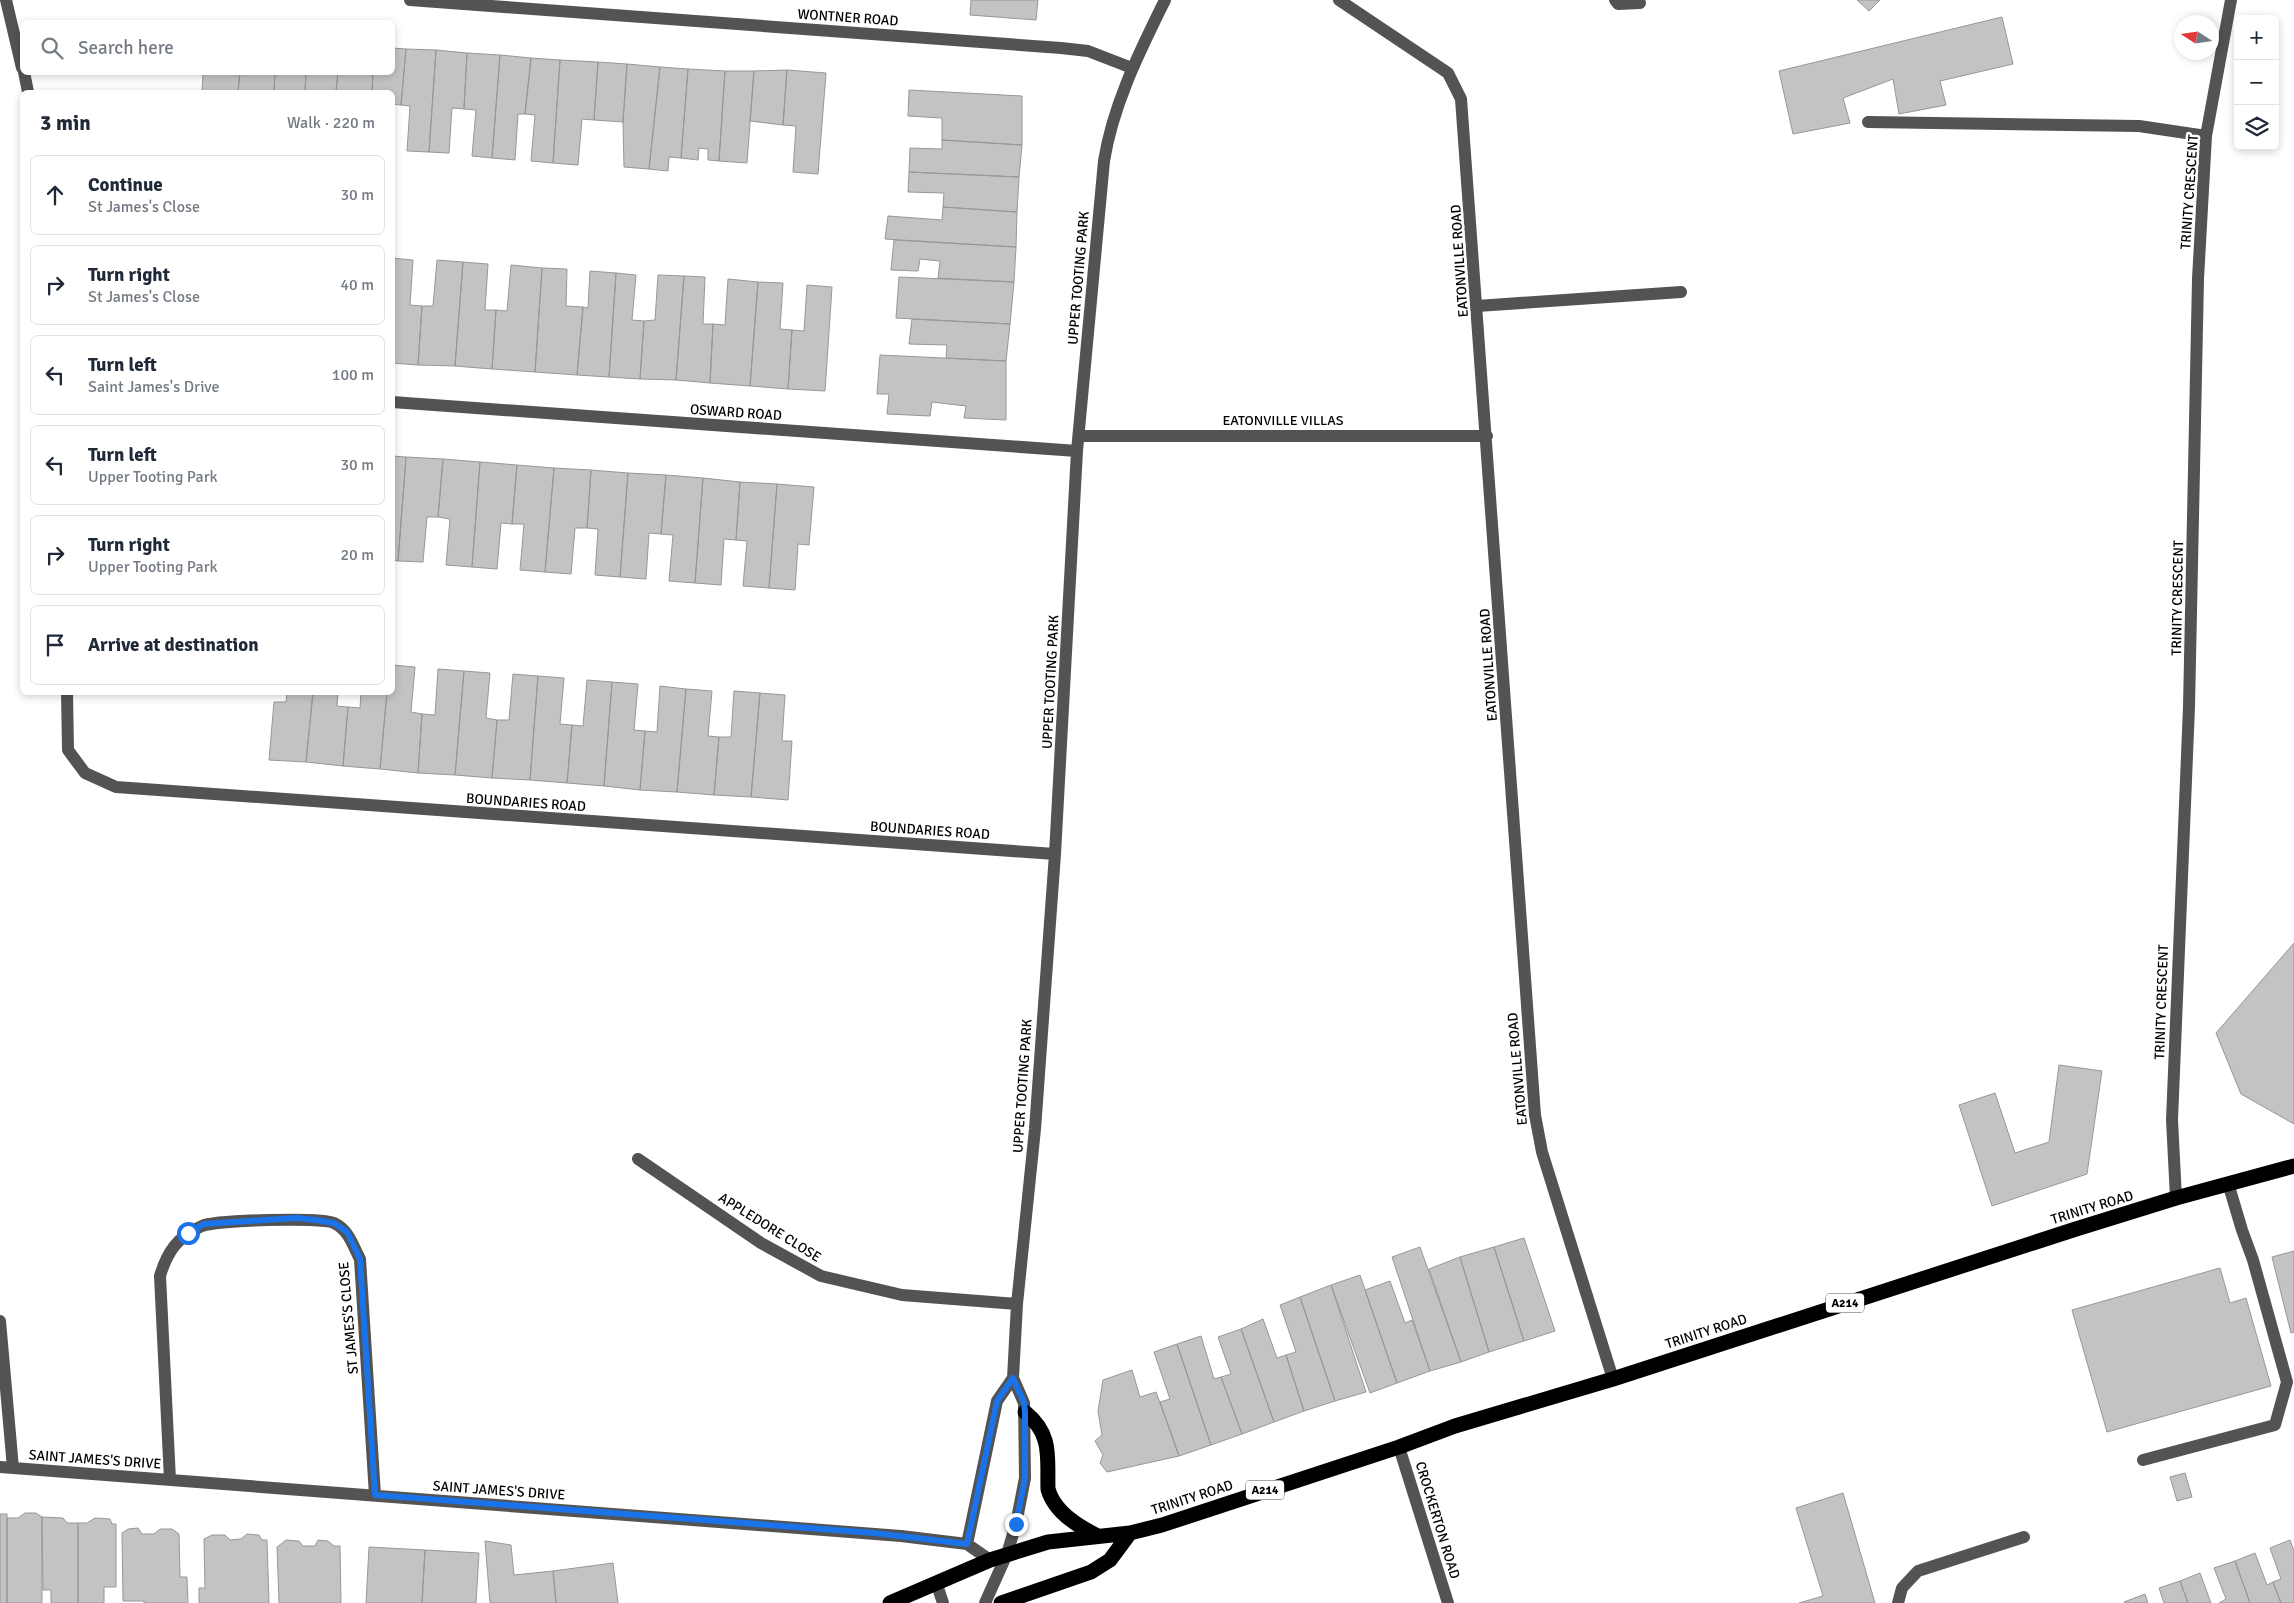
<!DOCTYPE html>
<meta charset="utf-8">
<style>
body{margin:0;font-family:Signika,sans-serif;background:#f6f6f7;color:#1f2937}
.controls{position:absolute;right:15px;top:15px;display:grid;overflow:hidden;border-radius:8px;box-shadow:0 2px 8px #0003}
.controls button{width:45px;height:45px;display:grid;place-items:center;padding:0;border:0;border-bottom:1px solid #e0e1e3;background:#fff;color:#1f2937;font:25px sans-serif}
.compass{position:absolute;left:2174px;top:15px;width:45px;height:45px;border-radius:50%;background:#fff;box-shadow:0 2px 8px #0003;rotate:282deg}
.stop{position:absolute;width:15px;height:15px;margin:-11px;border:4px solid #1a73e8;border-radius:50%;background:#fff}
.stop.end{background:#1a73e8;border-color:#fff;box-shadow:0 1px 5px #0008}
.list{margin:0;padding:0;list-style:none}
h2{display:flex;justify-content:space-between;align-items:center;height:65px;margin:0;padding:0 20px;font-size:21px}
h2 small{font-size:16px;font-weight:400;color:#747a83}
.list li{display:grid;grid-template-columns:32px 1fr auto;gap:15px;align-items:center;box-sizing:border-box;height:80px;margin:0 10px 10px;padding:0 10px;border:1px solid #e0e1e3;border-radius:8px}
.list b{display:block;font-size:19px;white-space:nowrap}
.list p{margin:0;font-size:16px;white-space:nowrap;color:#747a83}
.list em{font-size:16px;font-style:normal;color:#747a83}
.icon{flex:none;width:28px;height:28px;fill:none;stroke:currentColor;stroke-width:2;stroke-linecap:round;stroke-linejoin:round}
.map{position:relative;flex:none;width:2294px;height:1603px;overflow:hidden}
.search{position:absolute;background:#fff;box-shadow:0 2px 8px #0003;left:20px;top:20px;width:375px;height:55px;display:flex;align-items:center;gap:12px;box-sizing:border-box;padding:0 18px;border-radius:8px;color:#747a83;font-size:19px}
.panel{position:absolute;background:#fff;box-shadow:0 2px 8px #0003;left:20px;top:90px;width:375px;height:605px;border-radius:8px}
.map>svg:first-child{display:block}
</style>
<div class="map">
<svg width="2294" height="1603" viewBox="0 0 2294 1603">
<rect width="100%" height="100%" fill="#fff"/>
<path fill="#c3c3c3" stroke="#979797" d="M971 0H1038L1036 20 970 15Z
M1857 0H1880L1869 11Z
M2002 17 2013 64 1940 81 1946 105 1899 114 1893 79 1843 98 1850 123 1793 134 1779 71Z
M392 48 406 49 401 105 392 104V92H372L373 72H392Z
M406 49 436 50 429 152 407 151 410 106 401 105Z
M436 50 467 53 464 109 452 108 449 153 429 152Z
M467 53 500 55 492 158 472 156 476 110 464 109Z
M500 55 531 58 525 114H518L515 160 492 158Z
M531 58 560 60 553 163 531 161 535 115 525 114Z
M560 60 598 62 594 120 582 119 578 165 553 163Z
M598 62 627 64 623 122 594 120Z
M627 64 660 67 649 169 624 167 623 122Z
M660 67 688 69 681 158 669 157 668 171 649 169Z
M688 69 725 71 719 161 708 160V149L699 148 698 160 681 158Z
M787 70 826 73 818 174 793 172 796 126 783 125Z
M787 70 783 125 750 121 754 71Z
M725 71H754L747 163 719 161Z
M203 72H240L238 92H202Z
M240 72H275L274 92H238Z
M275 72H306L305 92H274Z
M306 72H338L336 92H305Z
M338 72H373L372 92H336Z
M909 90 1022 96V145L942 140V118L908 116Z
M942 140 1022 145 1019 177 909 172 910 148 942 149Z
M909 172 1019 177 1017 212 943 207 944 193 908 192Z
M943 207 1017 212 1016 247 885 239 888 216 942 220Z
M894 240 1016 247 1014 282 938 278 940 261 920 259 918 271 891 270Z
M392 258 413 260 410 305 422 306 418 365 392 363Z
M437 260 463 262 455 366 418 365 422 306H433Z
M463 262 488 264 485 310H496L492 369 455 366Z
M511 265 542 268 535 372 492 369 496 310 507 311Z
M542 268 567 269 566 306 583 307 577 375 535 372Z
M590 271 616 273 609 377 577 375 583 307 588 308Z
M616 273 636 275 632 320 644 321 640 379 609 377Z
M658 275 684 276 676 380 640 379 644 321 655 320Z
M684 276 705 277 703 324H713L710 383 676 380Z
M899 277 1014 282 1010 324 896 318Z
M728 279 758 282 750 386 710 383 713 324 725 325Z
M758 282 783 283 780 329 792 330 788 389 750 386Z
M807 285 832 287 825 391 788 389 792 330 804 331Z
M912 319 1010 324 1006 361 946 358 947 345 909 344Z
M880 355 1006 361V420L964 418 966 406 932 402 930 416 887 414 889 394H877Z
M392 456 406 457 398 561 392 560Z
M406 457 443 459 438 517H427L423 562 398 561Z
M443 459 480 462 472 567 446 565 450 519 438 517Z
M480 462 517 465 512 524 501 523 497 569 472 567Z
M517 465 554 468 545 572 520 570 524 524H512Z
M554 468 591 470 587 528H575L571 574 545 572Z
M591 470 628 473 620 577 595 575 598 529 587 528Z
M628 473 666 475 661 534 649 533 646 579 620 577Z
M666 475 703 478 695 583 669 581 673 535 661 534Z
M703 478 740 482 736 540 724 539 721 585 695 583Z
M740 482 777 484 769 588 743 586 747 541 736 540Z
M777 484 814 487 809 545 798 544 795 590 769 588Z
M392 665 415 667 411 712 422 714 418 773 380 769 387 692H392Z
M438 669 464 671 455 775 418 773 422 714 435 715Z
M464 671 490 673 486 718 497 720 492 778 455 775Z
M513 674 538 676 530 780 492 778 497 720H509Z
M538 676 564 678 560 724 572 725 567 783 530 780Z
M587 680 612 682 604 786 567 783 572 725 583 726Z
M612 682 638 684 634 730 645 731 640 790 604 786Z
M660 686 686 689 677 792 640 790 645 731 657 732Z
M686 689 712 691 708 736 719 737 714 795 677 792Z
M734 691 760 693 751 797 714 795 719 737H731Z
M287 692H313L306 762 269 760 274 702H286Z
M313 692H338L337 706 348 707 343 766 306 762Z
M361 692H387L380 769 343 766 348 707 360 708Z
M760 693 785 695 782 741H792L788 800 751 797Z
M2294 943V1124L2241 1094 2216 1033Z
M2059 1065 2102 1071 2087 1174 1992 1206 1959 1105 1995 1093 2015 1153 2049 1142Z
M1524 1238 1555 1331 1524 1341 1494 1247Z
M1420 1247 1461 1362 1430 1371 1392 1257Z
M1494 1247 1524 1341 1489 1352 1460 1257Z
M2294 1251V1332L2291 1333 2272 1257Z
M1460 1257 1489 1352 1461 1362 1429 1269Z
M2220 1268 2230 1303 2246 1298 2271 1386 2107 1432 2072 1310Z
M1360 1275 1397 1383 1370 1393 1331 1285Z
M1390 1281 1405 1323 1412 1320 1430 1371 1397 1383 1365 1290Z
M1331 1285 1366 1392 1335 1401 1300 1297Z
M1300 1297 1335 1401 1304 1411 1286 1355 1296 1352 1280 1305Z
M1263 1319 1277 1358 1286 1355 1304 1411 1274 1422 1241 1329Z
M1241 1329 1274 1422 1242 1434 1221 1377 1231 1374 1218 1337Z
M1201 1336 1214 1379 1221 1377 1242 1434 1211 1445 1177 1344Z
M1177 1344 1211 1445 1179 1456 1160 1402 1170 1399 1154 1352Z
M1132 1370 1140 1397 1156 1392 1179 1456 1107 1472 1100 1463 1103 1455 1095 1441 1102 1435 1098 1411 1103 1380Z
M2185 1473 2192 1497 2177 1501 2170 1477Z
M1843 1493 1875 1603H1799L1823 1596 1796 1508Z
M25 1513H36L42 1517V1603H7V1518H18Z
M0 1514H7V1603H0Z
M42 1517 63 1518 67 1523H78V1603H51V1590H43Z
M95 1518 110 1519 112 1524H116V1587H104V1603H78V1523H87Z
M138 1528 142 1534H154L160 1529H172L179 1534 180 1577H187L188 1603H144V1601H123L122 1533 128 1529Z
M247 1534 259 1535 262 1540H267L269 1603H199V1588H205L204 1539 212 1535H225L230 1540 241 1539Z
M286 1540 299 1541 303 1546H315L318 1540 328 1541 334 1546H340L341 1603H279L277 1547Z
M2290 1540 2294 1551V1603H2281L2273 1582 2281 1579 2270 1548Z
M485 1541 511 1545 514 1575 553 1571 556 1603H490Z
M369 1547 425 1550 422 1603H366Z
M425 1550 479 1553 476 1603H422Z
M2255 1553 2267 1585 2273 1582 2281 1603H2250L2235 1561Z
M2235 1561 2250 1603H2219L2226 1599 2214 1568Z
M613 1563 618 1603H556L553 1571Z
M2200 1573 2211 1603H2188L2180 1581Z
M2180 1581 2188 1603H2164L2159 1588Z
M2145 1594 2148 1603H2125L2124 1602Z"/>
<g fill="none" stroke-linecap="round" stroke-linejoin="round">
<path stroke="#535353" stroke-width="12" d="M6 0 22 68
M410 0 1061 48 1088 51 1132 68
M1339 0 1448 73 1461 99 1535 1115 1542 1152 1613 1379
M1615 0 1618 4 1640 3
M24 72 28 92
M1868 122 2139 126 2206 136
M1477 306 1681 292
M392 402 1077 451
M1079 436H1487
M67 692 68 750 85 773 116 787 1055 854
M638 1159 761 1243 821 1276 902 1295 1017 1304
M2176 1198 2172 1120 2189 707 2198 279 2206 136 2231 0
M0 1321 13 1468
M1399 1447 1448 1603
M2143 1460 2275 1425 2287 1382 2253 1260 2242 1230 2228 1183
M0 1467 901 1536 967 1544 990 1560
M170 1480 160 1276C167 1252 178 1236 202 1226 215 1220 321 1217 334 1223 349 1230 353 1246 360 1259L375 1495
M967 1544 997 1401 1013 1378
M936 1582 943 1603
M985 1603 1007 1554 1016 1524 1025 1478 1024 1403 1013 1378 1017 1304 1035 1129 1055 854 1077 451 1104 161C1113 104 1140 51 1165 0
M1898 1603 1902 1588 1918 1571 2024 1537"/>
<path stroke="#000" stroke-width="15" d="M1025 1412C1053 1435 1047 1457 1048 1489 1054 1512 1079 1527 1098 1536
M890 1603 990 1560 1048 1542 1130 1533 1162 1525 1399 1447 1455 1426 1613 1379 2076 1229 2176 1198 2294 1166
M1001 1603 1091 1572 1110 1560 1130 1533"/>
</g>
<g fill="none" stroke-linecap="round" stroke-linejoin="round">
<path stroke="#1a73e8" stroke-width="6" d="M188 1233 204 1224 296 1218 316 1220 334 1223 347 1232 360 1259 375 1495 874 1533 967 1544 997 1401 1013 1378 1024 1403 1025 1412V1478L1016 1524"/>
</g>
<g text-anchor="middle" stroke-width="5" stroke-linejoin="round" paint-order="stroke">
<g fill="#fff" stroke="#4c4c4c" stroke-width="1">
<rect x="1826" y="1293.5" width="38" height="19" rx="4"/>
<rect x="1246" y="1480.5" width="38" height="19" rx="4"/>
</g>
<g font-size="12" font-weight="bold" fill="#000">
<text x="1845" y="1307">A214</text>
<text x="1265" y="1494">A214</text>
</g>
<g font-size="14" fill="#000" stroke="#fff">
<text transform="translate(848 17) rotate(4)" y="5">WONTNER ROAD</text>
<text transform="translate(2189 192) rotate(-86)" y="5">TRINITY CRESCENT</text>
<text transform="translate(1459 261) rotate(-94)" y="5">EATONVILLE ROAD</text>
<text transform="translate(1078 278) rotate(-85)" y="5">UPPER TOOTING PARK</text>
<text transform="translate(736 412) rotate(4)" y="5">OSWARD ROAD</text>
<text x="1283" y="425">EATONVILLE VILLAS</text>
<text transform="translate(2177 598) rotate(-89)" y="5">TRINITY CRESCENT</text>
<text transform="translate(1488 665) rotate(-94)" y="5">EATONVILLE ROAD</text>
<text transform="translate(1050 682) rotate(-87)" y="5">UPPER TOOTING PARK</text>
<text transform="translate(526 802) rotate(4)" y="5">BOUNDARIES ROAD</text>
<text transform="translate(930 830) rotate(4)" y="5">BOUNDARIES ROAD</text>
<text transform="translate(2161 1002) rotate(-88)" y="5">TRINITY CRESCENT</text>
<text transform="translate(1517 1069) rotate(-95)" y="5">EATONVILLE ROAD</text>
<text transform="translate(1022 1086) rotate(-86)" y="5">UPPER TOOTING PARK</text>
<text transform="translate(2092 1207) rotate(-17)" y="5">TRINITY ROAD</text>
<text transform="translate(770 1227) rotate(32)" y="5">APPLEDORE CLOSE</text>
<text transform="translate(348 1318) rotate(-95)" y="5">ST JAMES'S CLOSE</text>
<text transform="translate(1706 1331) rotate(-18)" y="5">TRINITY ROAD</text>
<text transform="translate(95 1459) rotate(4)" y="5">SAINT JAMES'S DRIVE</text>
<text transform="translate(499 1490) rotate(4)" y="5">SAINT JAMES'S DRIVE</text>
<text transform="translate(1192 1497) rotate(-18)" y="5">TRINITY ROAD</text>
<text transform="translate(1438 1520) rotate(73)" y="5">CROCKERTON ROAD</text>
</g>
</g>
</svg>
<div class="controls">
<button>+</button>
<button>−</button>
<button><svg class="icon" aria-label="layers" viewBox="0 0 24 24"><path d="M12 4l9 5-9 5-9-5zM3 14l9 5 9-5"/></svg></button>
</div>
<svg class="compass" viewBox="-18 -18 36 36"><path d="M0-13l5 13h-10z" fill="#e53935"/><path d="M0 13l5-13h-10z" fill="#747a83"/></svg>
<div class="stop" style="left:188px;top:1233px"></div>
<div class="stop end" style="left:1016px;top:1524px"></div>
<div class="search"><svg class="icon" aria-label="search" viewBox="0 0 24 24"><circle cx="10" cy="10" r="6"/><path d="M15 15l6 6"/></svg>Search here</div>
<section class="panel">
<h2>3 min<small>Walk · 220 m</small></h2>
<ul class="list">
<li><svg class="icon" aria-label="ahead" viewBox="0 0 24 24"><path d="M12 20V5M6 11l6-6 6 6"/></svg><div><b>Continue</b><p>St James's Close</p></div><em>30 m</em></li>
<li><svg class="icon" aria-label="right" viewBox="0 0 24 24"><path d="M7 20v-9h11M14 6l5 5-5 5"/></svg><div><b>Turn right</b><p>St James's Close</p></div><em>40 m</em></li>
<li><svg class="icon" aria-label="left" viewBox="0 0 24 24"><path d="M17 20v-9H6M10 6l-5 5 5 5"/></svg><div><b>Turn left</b><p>Saint James's Drive</p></div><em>100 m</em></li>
<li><svg class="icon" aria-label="left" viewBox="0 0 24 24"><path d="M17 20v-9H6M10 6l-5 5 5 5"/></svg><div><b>Turn left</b><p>Upper Tooting Park</p></div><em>30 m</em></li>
<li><svg class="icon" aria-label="right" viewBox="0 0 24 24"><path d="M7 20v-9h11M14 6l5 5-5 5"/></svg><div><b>Turn right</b><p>Upper Tooting Park</p></div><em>20 m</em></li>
<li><svg class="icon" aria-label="arrive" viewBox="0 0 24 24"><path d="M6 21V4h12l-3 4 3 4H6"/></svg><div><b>Arrive at destination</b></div></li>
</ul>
</section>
</div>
